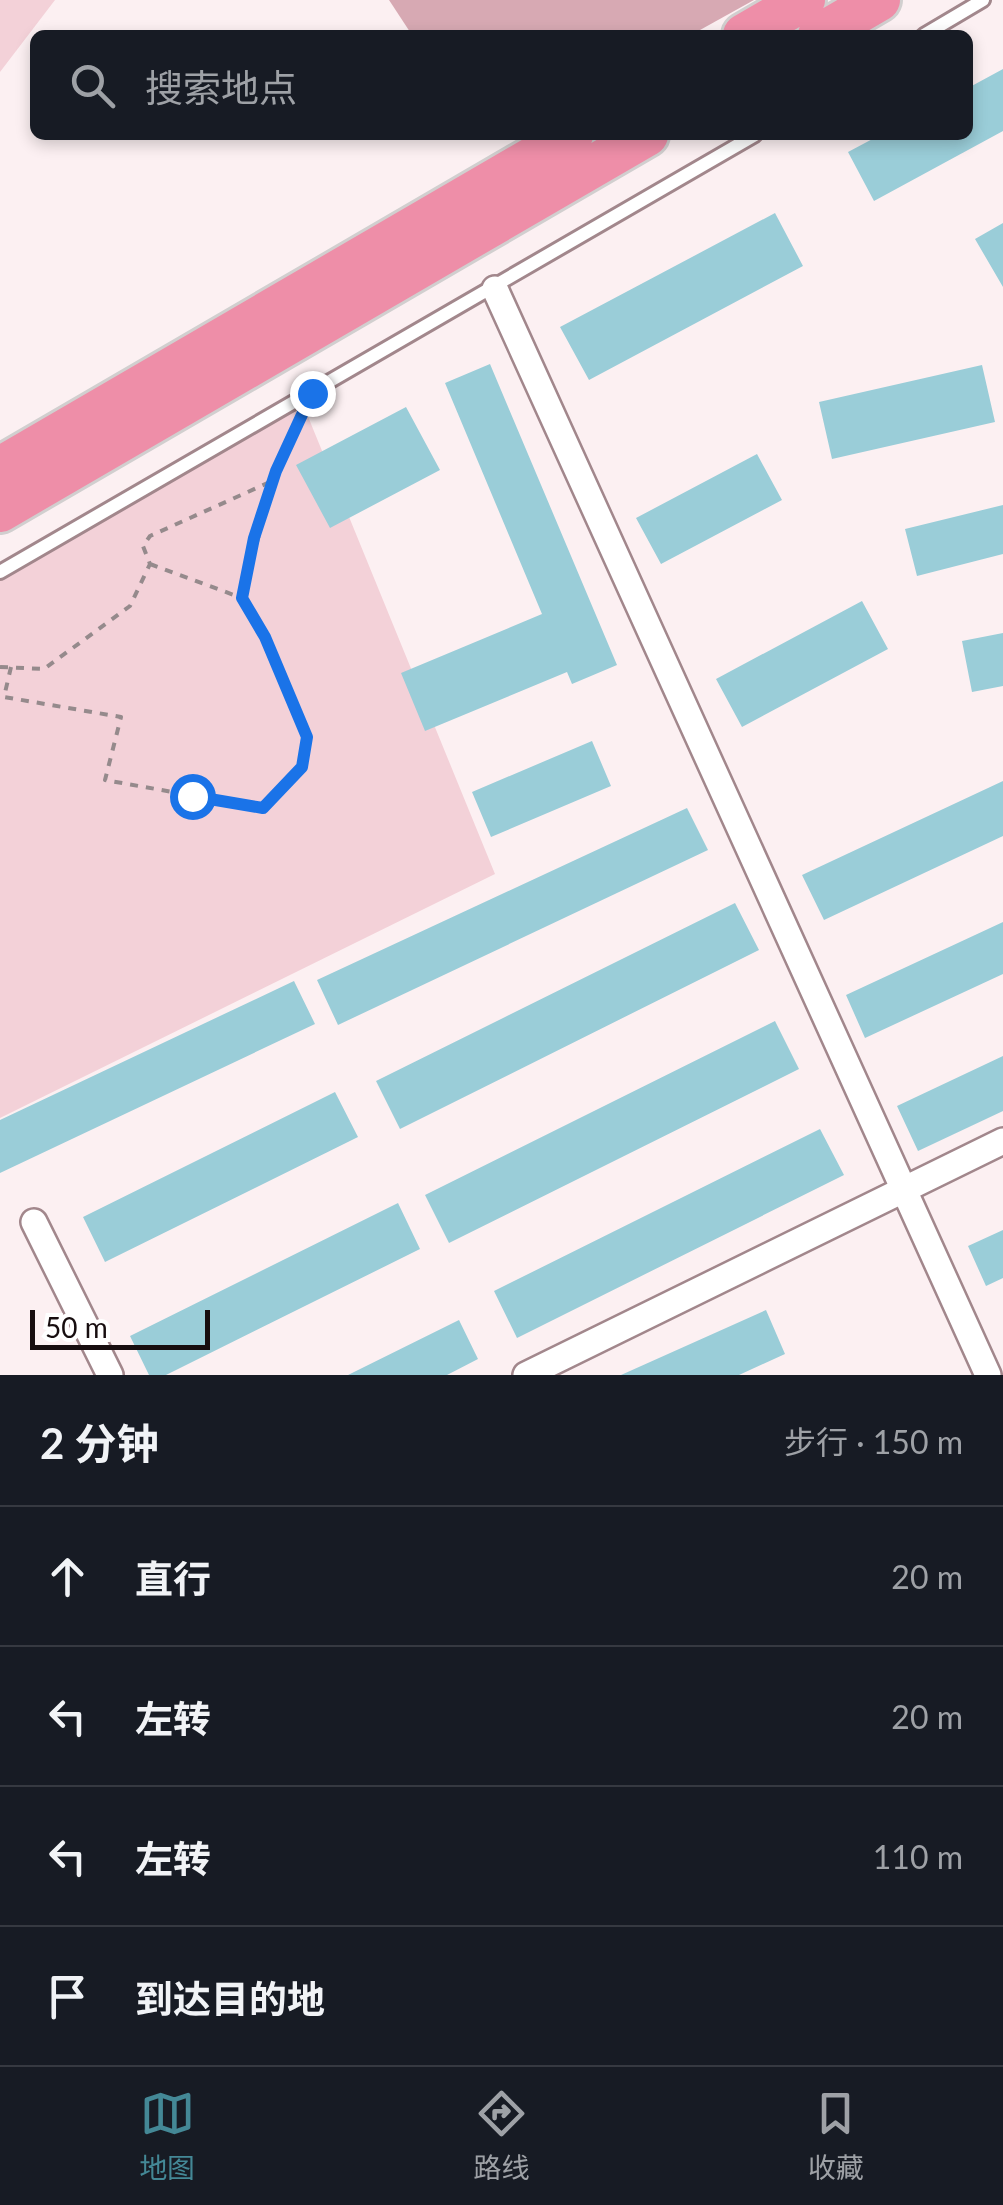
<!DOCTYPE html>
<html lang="zh">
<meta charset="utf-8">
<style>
body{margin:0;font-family:Lato,"Noto Sans SC",sans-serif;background:#20242c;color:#f1f3f6}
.scale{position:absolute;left:30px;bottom:25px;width:180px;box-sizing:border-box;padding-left:10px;border:5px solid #170d0f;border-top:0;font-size:28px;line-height:35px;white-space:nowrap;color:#170d0f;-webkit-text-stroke:8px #fff;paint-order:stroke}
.stop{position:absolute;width:30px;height:30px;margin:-22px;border:8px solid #1a73e8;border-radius:50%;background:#fff}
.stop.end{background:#1a73e8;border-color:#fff;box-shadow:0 2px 10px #0008}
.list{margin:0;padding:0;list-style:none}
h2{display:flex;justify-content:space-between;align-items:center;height:130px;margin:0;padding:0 40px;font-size:42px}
h2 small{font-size:32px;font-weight:400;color:#9ea1a6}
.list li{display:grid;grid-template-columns:65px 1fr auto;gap:30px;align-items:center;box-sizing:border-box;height:140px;padding:0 40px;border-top:2px solid #363941}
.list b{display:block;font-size:38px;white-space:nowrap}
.list em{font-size:32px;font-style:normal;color:#9ea1a6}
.icon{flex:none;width:55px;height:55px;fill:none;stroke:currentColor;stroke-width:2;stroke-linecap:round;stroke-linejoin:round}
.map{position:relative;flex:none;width:1003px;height:1375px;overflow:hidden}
.search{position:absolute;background:#171b24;box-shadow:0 5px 15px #0003;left:30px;right:30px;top:30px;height:110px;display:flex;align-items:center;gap:25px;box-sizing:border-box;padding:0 35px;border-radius:15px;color:#9ea1a6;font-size:38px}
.sheet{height:690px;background:#171b24}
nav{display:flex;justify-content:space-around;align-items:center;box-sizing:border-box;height:140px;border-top:2px solid #363941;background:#171b24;font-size:28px;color:#9ea1a6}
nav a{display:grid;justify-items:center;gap:5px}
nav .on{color:#448896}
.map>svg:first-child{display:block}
</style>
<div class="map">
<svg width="1003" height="1375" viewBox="0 0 1003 1375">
<rect width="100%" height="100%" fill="#fcf0f2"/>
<path fill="#f3d1d8" d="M0 0H55L0 72Z
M300 397 495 874 0 1118V568Z"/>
<path fill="#d7a9b3" d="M389 0H754L691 35H412Z"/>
<path fill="#9acdd8" d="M1003 69V131L874 201 848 152 880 135H968V88Z
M775 213 803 266 589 380 560 327Z
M1003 223V287L975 239Z
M490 364 617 665 572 684 567 672 425 731 401 673 542 614 445 383Z
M982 365 995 422 832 459 819 402Z
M406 407 440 470 330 528 296 465Z
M757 454 782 500 661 564 636 518Z
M1003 505V554L917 576 905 529Z
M862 601 888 649 742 727 716 679Z
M1003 633V686L972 692 962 641Z
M592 741 611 786 491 837 472 792Z
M1003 781V836L824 920 802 875Z
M687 808 708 850 338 1025 317 980Z
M735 903 759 950 400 1129 376 1081Z
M1003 922V974L865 1038 846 995Z
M294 981 315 1024 0 1173V1120Z
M775 1021 799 1069 449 1243 425 1195Z
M1003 1056V1111L918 1151 897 1106Z
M335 1092 358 1137 105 1262 83 1217Z
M820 1129 844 1175 517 1338 494 1291Z
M398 1203 420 1249 166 1375H149L130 1336Z
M1003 1230V1278L986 1286 968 1246Z
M766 1310 785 1354 739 1375H621Z
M459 1320 478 1359 447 1375H348Z"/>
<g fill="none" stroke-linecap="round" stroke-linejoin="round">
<defs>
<path id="service" d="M924 35 983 0
M0 572 755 135"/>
<path id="minor" d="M495 289 988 1375
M34 1222 110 1375
M526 1375 1003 1141"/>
<path id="trunk" d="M744 35 804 0
M819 35 879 0
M0 468 572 135
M0 511 647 135"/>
</defs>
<use href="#service" stroke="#a2878c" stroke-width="18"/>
<use href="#minor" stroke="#a2878c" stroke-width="30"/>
<use href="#trunk" stroke="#d1cfcf" stroke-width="48"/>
<path stroke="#958a8c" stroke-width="4" stroke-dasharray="8 8" stroke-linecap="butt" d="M150 564 242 598
M0 667 44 669 130 606 150 564 143 546 150 536 270 482
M11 667 4 697 121 717 105 780 263 808 302 767 307 737 265 637 242 598 276 471 302 420"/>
<use href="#service" stroke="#fff" stroke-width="12"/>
<use href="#minor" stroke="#fff" stroke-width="25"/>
<use href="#trunk" stroke="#ee8ea8" stroke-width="42"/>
</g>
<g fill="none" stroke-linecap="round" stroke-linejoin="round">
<path stroke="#1a73e8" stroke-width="12" d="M192 796 263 808 302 767 307 737 265 637 242 598 254 538 276 471 312 393"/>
</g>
</svg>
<div class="scale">50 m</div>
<div class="stop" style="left:192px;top:796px"></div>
<div class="stop end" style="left:312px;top:393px"></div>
<div class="search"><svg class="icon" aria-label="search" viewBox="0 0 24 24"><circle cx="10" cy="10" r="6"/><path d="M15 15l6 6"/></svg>搜索地点</div>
</div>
<section class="sheet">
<h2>2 分钟<small>步行 · 150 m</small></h2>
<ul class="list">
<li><svg class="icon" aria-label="ahead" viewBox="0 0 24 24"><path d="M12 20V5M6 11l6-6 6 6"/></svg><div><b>直行</b></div><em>20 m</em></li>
<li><svg class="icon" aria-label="left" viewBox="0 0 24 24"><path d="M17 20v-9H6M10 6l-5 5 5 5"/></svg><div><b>左转</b></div><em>20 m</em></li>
<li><svg class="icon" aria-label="left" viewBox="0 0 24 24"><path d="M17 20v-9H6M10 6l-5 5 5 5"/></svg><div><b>左转</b></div><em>110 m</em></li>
<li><svg class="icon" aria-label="arrive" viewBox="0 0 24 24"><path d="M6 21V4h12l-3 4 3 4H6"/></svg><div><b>到达目的地</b></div></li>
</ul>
</section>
<nav>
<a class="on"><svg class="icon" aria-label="map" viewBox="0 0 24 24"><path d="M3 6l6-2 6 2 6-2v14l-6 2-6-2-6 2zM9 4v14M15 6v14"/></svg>地图</a>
<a><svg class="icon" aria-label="directions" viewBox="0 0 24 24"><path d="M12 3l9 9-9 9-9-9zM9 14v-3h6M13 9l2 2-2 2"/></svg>路线</a>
<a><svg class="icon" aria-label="saved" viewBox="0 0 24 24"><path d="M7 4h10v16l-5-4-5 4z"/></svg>收藏</a>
</nav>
